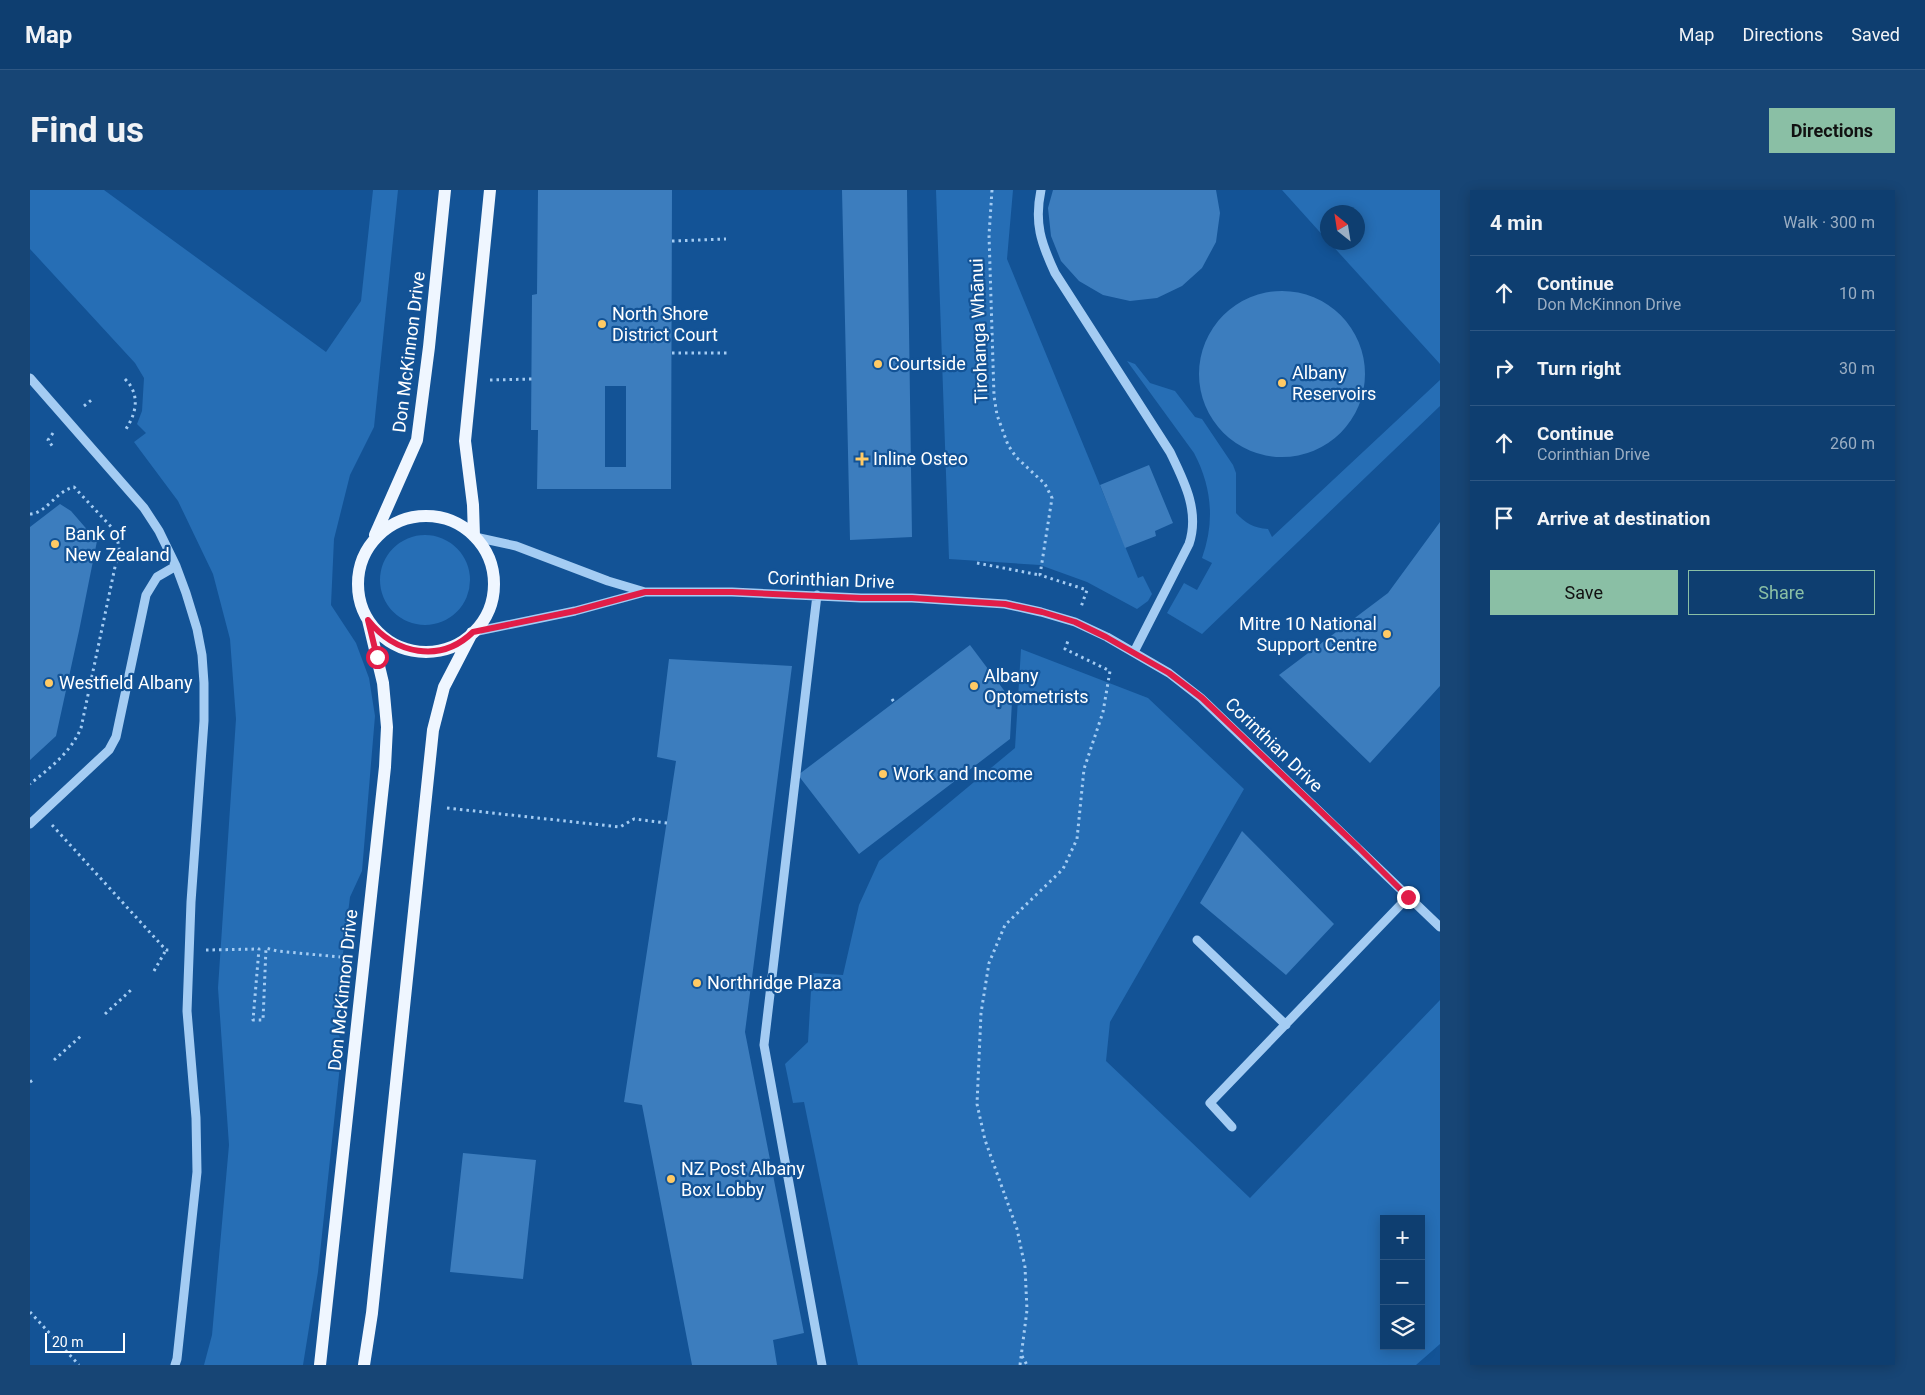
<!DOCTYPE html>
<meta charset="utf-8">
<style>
body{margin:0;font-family:Roboto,sans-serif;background:#174575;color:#f1f3f6}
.controls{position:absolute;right:15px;bottom:15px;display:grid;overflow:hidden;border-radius:0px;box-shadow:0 2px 12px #0003}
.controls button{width:45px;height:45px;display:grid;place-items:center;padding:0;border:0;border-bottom:1px solid #2e5783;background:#0e3e70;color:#f1f3f6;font:25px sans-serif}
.compass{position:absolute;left:1290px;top:15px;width:45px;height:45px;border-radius:50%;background:#0e3e70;box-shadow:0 2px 12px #0003;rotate:330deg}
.scale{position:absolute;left:15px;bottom:12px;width:80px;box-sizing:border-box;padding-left:5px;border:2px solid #fff;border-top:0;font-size:14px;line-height:18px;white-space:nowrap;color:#fff;-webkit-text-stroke:4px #135396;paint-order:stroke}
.stop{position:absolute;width:15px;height:15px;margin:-11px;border:4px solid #e11d48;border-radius:50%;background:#fff}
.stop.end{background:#e11d48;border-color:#fff;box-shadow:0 1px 5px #0008}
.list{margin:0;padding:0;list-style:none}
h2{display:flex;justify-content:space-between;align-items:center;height:65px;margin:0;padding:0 20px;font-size:21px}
h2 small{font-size:16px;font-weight:400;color:#9baec3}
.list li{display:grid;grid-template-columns:32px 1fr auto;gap:15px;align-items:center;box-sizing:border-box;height:75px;padding:0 20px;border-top:1px solid #2e5783}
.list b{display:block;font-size:19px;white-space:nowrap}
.list p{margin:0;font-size:16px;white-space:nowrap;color:#9baec3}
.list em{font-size:16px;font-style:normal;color:#9baec3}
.actions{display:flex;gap:10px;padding:15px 20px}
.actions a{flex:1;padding:11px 0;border:1px solid #8abfa5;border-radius:0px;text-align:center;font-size:18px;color:#8abfa5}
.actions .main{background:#8abfa5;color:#111}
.icon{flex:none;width:28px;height:28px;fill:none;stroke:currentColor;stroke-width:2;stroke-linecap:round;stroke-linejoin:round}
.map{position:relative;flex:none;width:1410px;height:1175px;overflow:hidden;border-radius:0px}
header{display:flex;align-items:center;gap:30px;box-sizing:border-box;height:70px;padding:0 25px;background:#0e3e70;border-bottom:1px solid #2e5783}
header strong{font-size:24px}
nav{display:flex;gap:28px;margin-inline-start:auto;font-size:18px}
.intro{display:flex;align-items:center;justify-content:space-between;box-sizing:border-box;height:120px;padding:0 30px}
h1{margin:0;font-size:35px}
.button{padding:12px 22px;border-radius:0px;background:#8abfa5;color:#111;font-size:18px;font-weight:700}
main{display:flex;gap:30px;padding:0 30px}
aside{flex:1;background:#0e3e70;border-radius:0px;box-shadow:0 2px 12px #0003}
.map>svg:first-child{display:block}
</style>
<header>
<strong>Map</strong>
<nav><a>Map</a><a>Directions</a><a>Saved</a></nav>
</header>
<div class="intro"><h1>Find us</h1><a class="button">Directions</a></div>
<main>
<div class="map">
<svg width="1410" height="1175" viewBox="0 0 1410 1175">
<rect width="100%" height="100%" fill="#135396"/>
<path fill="#266eb5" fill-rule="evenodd" d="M0 0H74L296 162 331 111 343 0H368L344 237 320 285 304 349 301 415 326 453 339 488 345 526 332 681 320 707 305 827 312 857 288 1082 273 1175H174L182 1145 199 955 188 798 206 529 200 449 183 384 148 311 104 252 116 243 107 234 112 221 114 188 105 173 0 59Z
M906 0H983L977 69 1108 388 1113 386 1122 404 1118 411 1107 419 1057 392 1010 375 919 369Z
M1252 0H1410V174L1300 53 1328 52V22H1298L1297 50Z
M1097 171 1105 174 1120 193 1145 201 1165 227 1172 229 1203 275 1206 283V323C1215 333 1224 338 1238 339L1242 347 1410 190V216L1172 444 1137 423 1154 393 1167 400 1182 373 1172 368C1185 332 1182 297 1164 263Z
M350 390a45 45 0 1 1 90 0a45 45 0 1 1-90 0Z
M991 459 1118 508 1214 599 1080 832 1076 871 1220 1008 1410 810V1154L1386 1175H828L774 912 763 913 755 874 778 852 782 783 813 785 829 715 849 671 985 558ZM1354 1029H1391V1156H1354Z"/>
<path fill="#3c7dbe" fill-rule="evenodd" d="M508 0H642L641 299H507L508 240H501L502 105 507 104ZM575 196H596V277H575Z
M812 0H877L882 347 820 350Z
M1023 0H1186L1190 23 1186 52 1172 78 1152 96 1127 108 1100 111 1073 105 1049 91 1031 71 1021 46 1018 18Z
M1169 184a83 83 0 1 1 166 0a83 83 0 1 1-166 0Z
M1119 275 1143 333 1125 341 1126 346 1095 358 1070 295Z
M30 314 41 321 67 351 49 441 26 546 0 570V337Z
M1410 332V496L1340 573 1249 485 1358 403Z
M940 455 982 511 980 549 829 664 768 585Z
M639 469 762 476 715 842 774 1143 743 1150 747 1175H662L612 915 594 912 646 571 627 567Z
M1212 641 1304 734 1256 785 1170 713Z
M433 963 506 970 493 1089 420 1082Z"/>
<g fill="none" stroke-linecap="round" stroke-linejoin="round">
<path stroke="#a4ccf3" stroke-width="3" stroke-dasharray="2.5 4" stroke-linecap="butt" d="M962 0 959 45 964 206 967 225 978 255 986 267 1015 294 1022 308 1010 385 1057 400 1051 417
M642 51 696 49
M642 163H697
M95 189C110 204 107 222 96 239
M460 190 502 189
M54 216 64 208
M23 243 18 250 23 257
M0 324C17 323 26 301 44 297L86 342 89 358 51 538C41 562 20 578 0 594
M947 373 1010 385
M862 509 864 512
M417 618 590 637 604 629 637 633
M22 635 136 760H141
M176 760 229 759 223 830H233L236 758 247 761 310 767
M124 781 136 760
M75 824 101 800
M24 870 51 846
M0 892 3 890
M0 1122 49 1175
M992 1166 997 1175
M990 1175 997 1120 995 1077 987 1039 955 950 947 914 951 823 959 773 975 735 1033 679 1047 649 1054 579 1073 522 1080 481 1035 459 1039 448"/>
<path stroke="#a4ccf3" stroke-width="9" d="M1011 0C1004 33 1011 53 1025 83L1140 262C1154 291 1170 321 1159 354L1104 462
M0 188 114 318 129 341 146 376 156 403 167 439 172 465 174 493V531L161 712 157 821 166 928 167 982 147 1169 145 1175
M445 347 486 356 578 391 615 402
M787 405 734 855 792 1175
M443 442 545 421 615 402H702L831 408H882L975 414 1011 422 1045 432 1077 447 1139 483 1171 508 1410 737
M0 634 79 560 86 547 116 405 127 387 146 376
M1167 750 1256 835
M1202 937 1180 913 1378 707"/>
<path stroke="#eff6ff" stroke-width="12" d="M328 394a68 68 0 1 1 136 0a68 68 0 1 1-136 0Z
M345 345 387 250 399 157 415 0
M444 346 443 315 435 251 460 0
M290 1175 355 577 357 537 353 493 338 430
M334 1175 342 1123 403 540 414 497 442 443"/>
</g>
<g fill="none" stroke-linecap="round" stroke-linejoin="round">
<path stroke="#e11d48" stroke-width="6" d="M347 467 338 430C365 464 410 474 443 442L545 421 615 402H702L831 408H882L975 414 1012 422 1045 432 1076 447 1139 483 1172 508 1329 658 1378 707"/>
</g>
<g fill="#ffca65" stroke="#135396" stroke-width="2">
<circle cx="572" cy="134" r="5"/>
<circle cx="848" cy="174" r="5"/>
<circle cx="1252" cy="193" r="5"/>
<path d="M829.5 261.5h5v5h5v5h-5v5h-5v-5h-5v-5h5z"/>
<circle cx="25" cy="354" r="5"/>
<circle cx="1357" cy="444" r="5"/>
<circle cx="19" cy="493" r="5"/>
<circle cx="944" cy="496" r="5"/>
<circle cx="853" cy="584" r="5"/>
<circle cx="667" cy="793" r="5"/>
<circle cx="641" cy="989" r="5"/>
</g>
<g text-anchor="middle" stroke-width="4.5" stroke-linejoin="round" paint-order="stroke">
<g font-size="18" fill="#fff" stroke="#135396" text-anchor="start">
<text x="582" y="130">North Shore<tspan x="582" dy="21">District Court</tspan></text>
<text x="858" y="180">Courtside</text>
<text x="1262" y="189">Albany<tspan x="1262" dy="21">Reservoirs</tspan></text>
<text x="843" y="275">Inline Osteo</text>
<text x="35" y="350">Bank of<tspan x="35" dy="21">New Zealand</tspan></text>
<text x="1347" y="440" text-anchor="end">Mitre 10 National<tspan x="1347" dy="21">Support Centre</tspan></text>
<text x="954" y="492">Albany<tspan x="954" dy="21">Optometrists</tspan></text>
<text x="29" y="499">Westfield Albany</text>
<text x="863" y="590">Work and Income</text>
<text x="677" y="799">Northridge Plaza</text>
<text x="651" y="985">NZ Post Albany<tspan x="651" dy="21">Box Lobby</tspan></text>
</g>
<g font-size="18" fill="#fff" stroke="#135396">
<text transform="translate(949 141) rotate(-92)" y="6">Tirohanga Whānui</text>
<text transform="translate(379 162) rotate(-83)" y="6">Don McKinnon Drive</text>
<text transform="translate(801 390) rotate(2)" y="6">Corinthian Drive</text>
<text transform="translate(1244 555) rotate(44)" y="6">Corinthian Drive</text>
<text transform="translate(313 800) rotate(-84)" y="6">Don McKinnon Drive</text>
</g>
</g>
</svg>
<div class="controls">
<button>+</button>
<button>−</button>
<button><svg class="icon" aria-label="layers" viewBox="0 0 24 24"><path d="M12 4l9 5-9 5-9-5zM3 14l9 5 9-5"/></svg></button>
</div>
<svg class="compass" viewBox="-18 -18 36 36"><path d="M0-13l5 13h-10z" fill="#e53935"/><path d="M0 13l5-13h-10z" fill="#9baec3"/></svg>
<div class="scale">20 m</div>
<div class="stop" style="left:347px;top:467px"></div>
<div class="stop end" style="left:1378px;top:707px"></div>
</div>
<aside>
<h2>4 min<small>Walk · 300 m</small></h2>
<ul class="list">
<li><svg class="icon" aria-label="ahead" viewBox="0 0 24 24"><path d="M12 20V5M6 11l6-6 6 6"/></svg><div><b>Continue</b><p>Don McKinnon Drive</p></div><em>10 m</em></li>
<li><svg class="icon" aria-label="right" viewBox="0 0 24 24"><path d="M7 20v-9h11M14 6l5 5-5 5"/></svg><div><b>Turn right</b></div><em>30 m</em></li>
<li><svg class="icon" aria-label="ahead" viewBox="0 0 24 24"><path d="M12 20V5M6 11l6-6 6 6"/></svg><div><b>Continue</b><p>Corinthian Drive</p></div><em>260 m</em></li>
<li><svg class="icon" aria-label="arrive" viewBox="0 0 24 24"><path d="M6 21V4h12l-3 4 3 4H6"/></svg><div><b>Arrive at destination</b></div></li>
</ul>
<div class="actions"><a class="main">Save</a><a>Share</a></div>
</aside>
</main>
